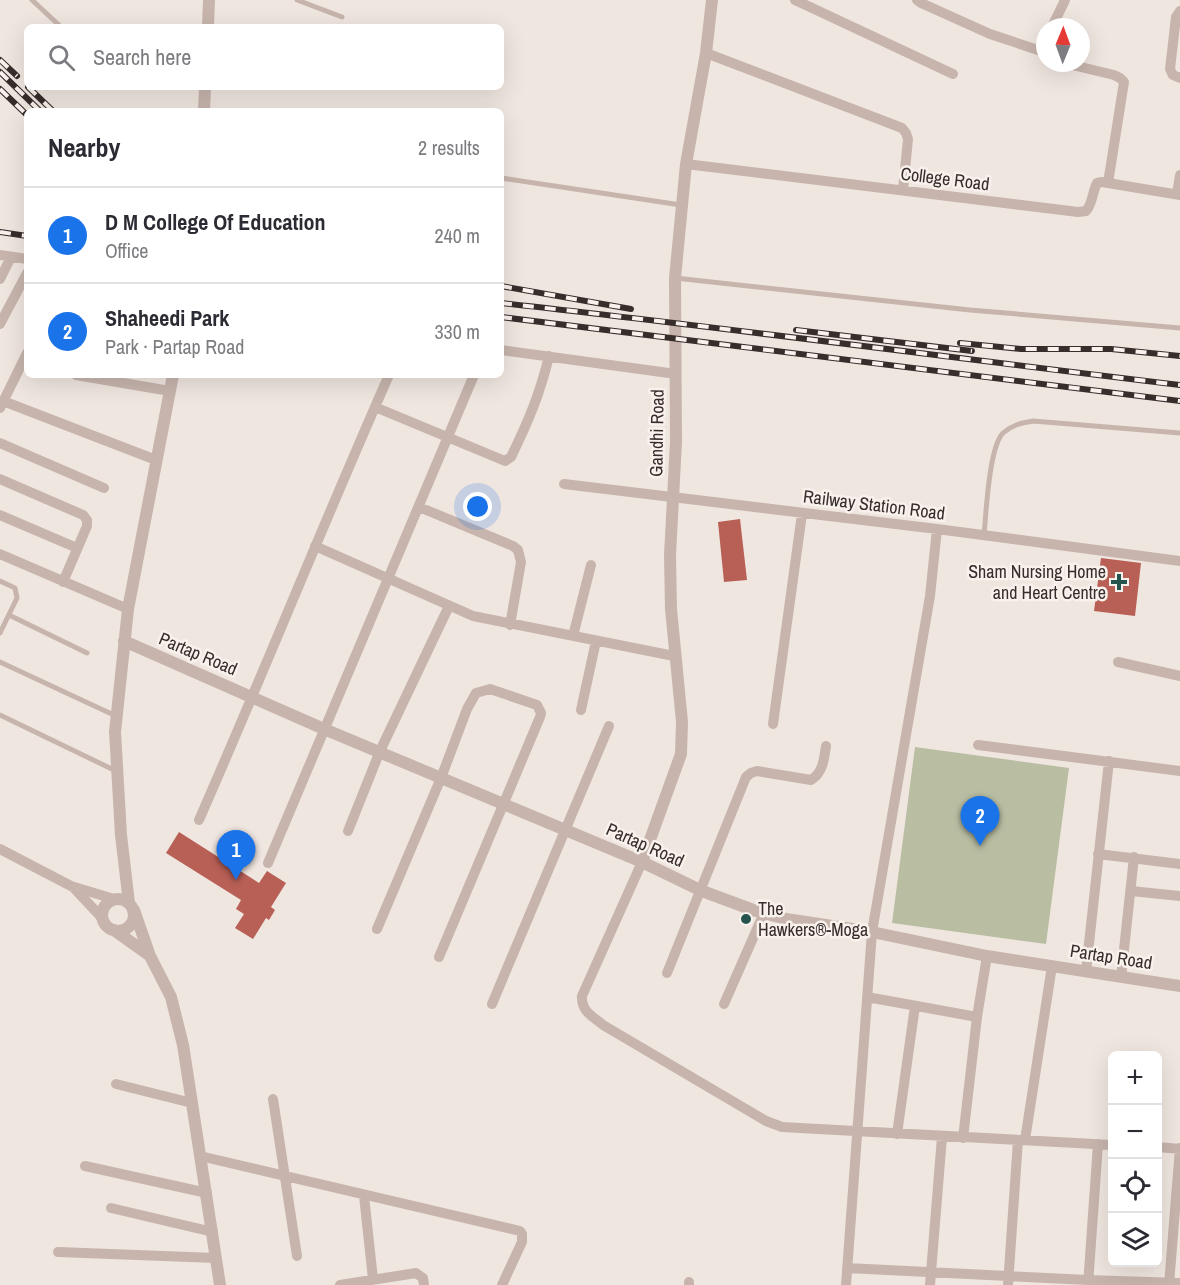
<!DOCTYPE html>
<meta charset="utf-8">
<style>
body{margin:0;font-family:"Archivo Narrow",sans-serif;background:#f7f7f7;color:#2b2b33}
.controls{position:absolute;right:18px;bottom:18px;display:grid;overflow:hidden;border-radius:9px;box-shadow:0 6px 24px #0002}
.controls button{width:54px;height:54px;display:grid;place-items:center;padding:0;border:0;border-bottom:2px solid #e1e1e2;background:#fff;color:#2b2b33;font:30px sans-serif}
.compass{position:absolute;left:1036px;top:18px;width:54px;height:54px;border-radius:50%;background:#fff;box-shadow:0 6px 24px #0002;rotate:1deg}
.you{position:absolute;left:478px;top:507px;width:21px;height:21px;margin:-15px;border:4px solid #fff;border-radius:50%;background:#1a73e8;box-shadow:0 0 0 9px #1a73e833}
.badge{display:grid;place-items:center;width:39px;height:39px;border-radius:50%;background:#1a73e8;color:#fff;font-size:20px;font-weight:700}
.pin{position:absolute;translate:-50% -50px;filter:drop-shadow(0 2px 3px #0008)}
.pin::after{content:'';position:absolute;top:32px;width:21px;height:18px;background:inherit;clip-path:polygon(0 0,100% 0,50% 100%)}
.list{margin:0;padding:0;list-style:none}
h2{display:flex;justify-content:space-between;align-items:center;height:78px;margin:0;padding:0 24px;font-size:26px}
h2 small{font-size:20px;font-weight:400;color:#7c7c81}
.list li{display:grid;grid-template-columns:39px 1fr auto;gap:18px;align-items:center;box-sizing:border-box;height:96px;padding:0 24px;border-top:2px solid #e1e1e2}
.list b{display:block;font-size:22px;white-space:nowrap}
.list p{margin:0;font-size:20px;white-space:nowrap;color:#7c7c81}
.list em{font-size:20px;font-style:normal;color:#7c7c81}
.icon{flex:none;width:33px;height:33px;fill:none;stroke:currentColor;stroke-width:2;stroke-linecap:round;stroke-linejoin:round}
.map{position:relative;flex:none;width:1180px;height:1285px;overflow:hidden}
.search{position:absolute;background:#fff;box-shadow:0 6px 24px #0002;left:24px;top:24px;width:480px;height:66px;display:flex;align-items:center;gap:15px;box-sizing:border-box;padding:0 21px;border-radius:9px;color:#7c7c81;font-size:22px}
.panel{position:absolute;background:#fff;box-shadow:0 6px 24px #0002;left:24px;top:108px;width:480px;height:270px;border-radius:9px}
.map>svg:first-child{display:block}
</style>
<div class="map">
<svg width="1180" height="1285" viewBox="0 0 1180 1285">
<rect width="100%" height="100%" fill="#f0e6e0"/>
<path fill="#b9bea2" d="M915 747 1069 768 1046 944 892 923Z"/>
<path fill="#b85f56" d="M740 519 747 580 724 582 718 522Z
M1101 558 1141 563 1135 616 1094 611Z
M179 832 259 883 267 871 286 883 271 907 275 910 269 920 266 918 253 939 235 928 244 914 236 909 241 900 166 853Z"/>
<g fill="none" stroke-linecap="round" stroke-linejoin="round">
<path stroke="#c7b5ad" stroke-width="5" d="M32 0 61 27
M297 0 342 17
M501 178 681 205
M675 278 970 310 1180 328
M984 535C986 514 989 447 1003 433 1012 425 1021 423 1033 421L1180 433
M0 581 15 588 17 598 0 633
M9 615 87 653
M0 662 116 716
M0 715 116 771"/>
<path stroke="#c7b5ad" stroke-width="10" d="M795 0 953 74
M917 0 921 3 990 34 1044 52
M1180 11 1176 17 1170 69 1173 75 1180 78
M1052 27 1065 0
M706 53 902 128 906 133 908 139 903 190
M1064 63 1114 75 1120 78 1124 82 1108 183
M686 164 1078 212 1086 211C1093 203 1092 193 1097 183L1102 182 1180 195
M1177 194 1180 175
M0 255 27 259
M0 279 11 257
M0 324 27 273
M501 350 676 374
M76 375 170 391
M3 401 156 460
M375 407 505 461 511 457C528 422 540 394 549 356
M0 408 27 353
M0 443 104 488
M0 479 83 515 87 520V526L63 582
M564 484 937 529 1180 561
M419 507 513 546 518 550 521 562 510 625
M0 515 77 548
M315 546 473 616 674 656
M0 554 128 609
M573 636 591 565
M1118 662 1180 676
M581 710 596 641
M773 724 802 514
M978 745 1180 771
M199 820C264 672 324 522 389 375
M348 831 380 751 449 606
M0 849 71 886 114 899
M1098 854 1180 864
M642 862 582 996C581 1011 592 1016 603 1025L766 1121 782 1127 1112 1145
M268 863 474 375
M74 888 103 919
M1131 891 1180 896
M377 929 441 778 467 709 476 693 490 689 537 705 541 713 540 717 439 957
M1086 971 1109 761
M667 973 746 777 751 773 757 771 811 780C823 773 824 759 826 746
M1121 977 1134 857
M867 997 977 1017
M492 1004 609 726
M724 1004 764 913
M116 1084 192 1103
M273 1099 297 1256
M897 1134 915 1006
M963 1138 977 1017 987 956
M1025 1140 1052 966
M1158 1147 1180 1149
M200 1156 520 1231 522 1234V1242L502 1285
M85 1166 207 1193
M364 1196 373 1279
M111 1208 213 1232
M58 1252 216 1258
M847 1268 1088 1280 1180 1283
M340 1285 416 1273 423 1278 424 1285
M689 1285V1282
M846 1285 872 932 930 596 937 529
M930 1285 942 1137
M1008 1285 1018 1140
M1088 1285 1098 1144
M1169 1285 1180 1148"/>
<path stroke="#c7b5ad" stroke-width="12" d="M208 27 209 0
M204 111 205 87
M124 641 324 729 642 862 702 891 756 911 786 919 872 932 987 956 1180 986
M642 862 681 754 682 722 671 609 670 555 676 442 675 278 686 164 706 53 712 0
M102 915a16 16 0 1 1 32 0a16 16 0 1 1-32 0Z
M129 903 121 835 115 732 128 609 173 375
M134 910 150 956 171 997 183 1045 220 1285
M114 930 149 955"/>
<defs>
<path id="rail" d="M0 60 17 76
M0 72 40 111
M28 87 53 111
M0 89 27 115
M0 232 27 236
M501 286 631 309
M501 303C728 328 954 358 1180 385
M501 317 1180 401
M796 330 972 351
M960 343 1021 349H1111L1180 356"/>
</defs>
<use href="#rail" stroke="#372d2b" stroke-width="6"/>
<use href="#rail" stroke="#f8f1ec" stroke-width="4" stroke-dasharray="11" stroke-linecap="butt"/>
</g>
<g fill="#25544f" stroke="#f8f1ec" stroke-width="2">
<path d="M1116 573h6v6h6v6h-6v6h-6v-6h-6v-6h6z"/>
<circle cx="746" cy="919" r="6"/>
</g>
<g text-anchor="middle" stroke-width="5" stroke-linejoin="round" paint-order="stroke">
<g font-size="18" fill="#372d2b" stroke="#f8f1ec">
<text transform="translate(945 179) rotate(7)" y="6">College Road</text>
<text transform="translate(657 433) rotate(-89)" y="6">Gandhi Road</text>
<text transform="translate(874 505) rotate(7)" y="6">Railway Station Road</text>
<text transform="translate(198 654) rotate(23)" y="6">Partap Road</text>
<text transform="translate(645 845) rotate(24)" y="6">Partap Road</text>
<text transform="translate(1111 957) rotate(9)" y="6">Partap Road</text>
</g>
<g font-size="18" fill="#372d2b" stroke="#f8f1ec" text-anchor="end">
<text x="1106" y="578">Sham Nursing Home<tspan x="1106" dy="21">and Heart Centre</tspan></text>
<text x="758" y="915" text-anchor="start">The<tspan x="758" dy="21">Hawkers®-Moga</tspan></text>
</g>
</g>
</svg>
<div class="controls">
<button>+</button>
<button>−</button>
<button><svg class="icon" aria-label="locate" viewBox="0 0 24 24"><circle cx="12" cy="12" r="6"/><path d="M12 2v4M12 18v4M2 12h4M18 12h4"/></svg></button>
<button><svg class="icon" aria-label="layers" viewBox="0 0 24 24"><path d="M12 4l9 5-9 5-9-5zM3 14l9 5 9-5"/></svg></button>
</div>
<svg class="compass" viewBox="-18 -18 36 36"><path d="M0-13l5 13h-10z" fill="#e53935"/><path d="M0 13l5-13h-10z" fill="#7c7c81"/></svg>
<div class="you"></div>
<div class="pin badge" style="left:236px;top:880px">1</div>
<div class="pin badge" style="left:980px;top:846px">2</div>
<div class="search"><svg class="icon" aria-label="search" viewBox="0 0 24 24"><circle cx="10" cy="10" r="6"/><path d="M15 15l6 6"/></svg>Search here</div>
<section class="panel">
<h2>Nearby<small>2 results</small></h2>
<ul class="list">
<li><span class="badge">1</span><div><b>D M College Of Education</b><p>Office</p></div><em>240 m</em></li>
<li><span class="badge">2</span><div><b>Shaheedi Park</b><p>Park · Partap Road</p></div><em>330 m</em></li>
</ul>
</section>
</div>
